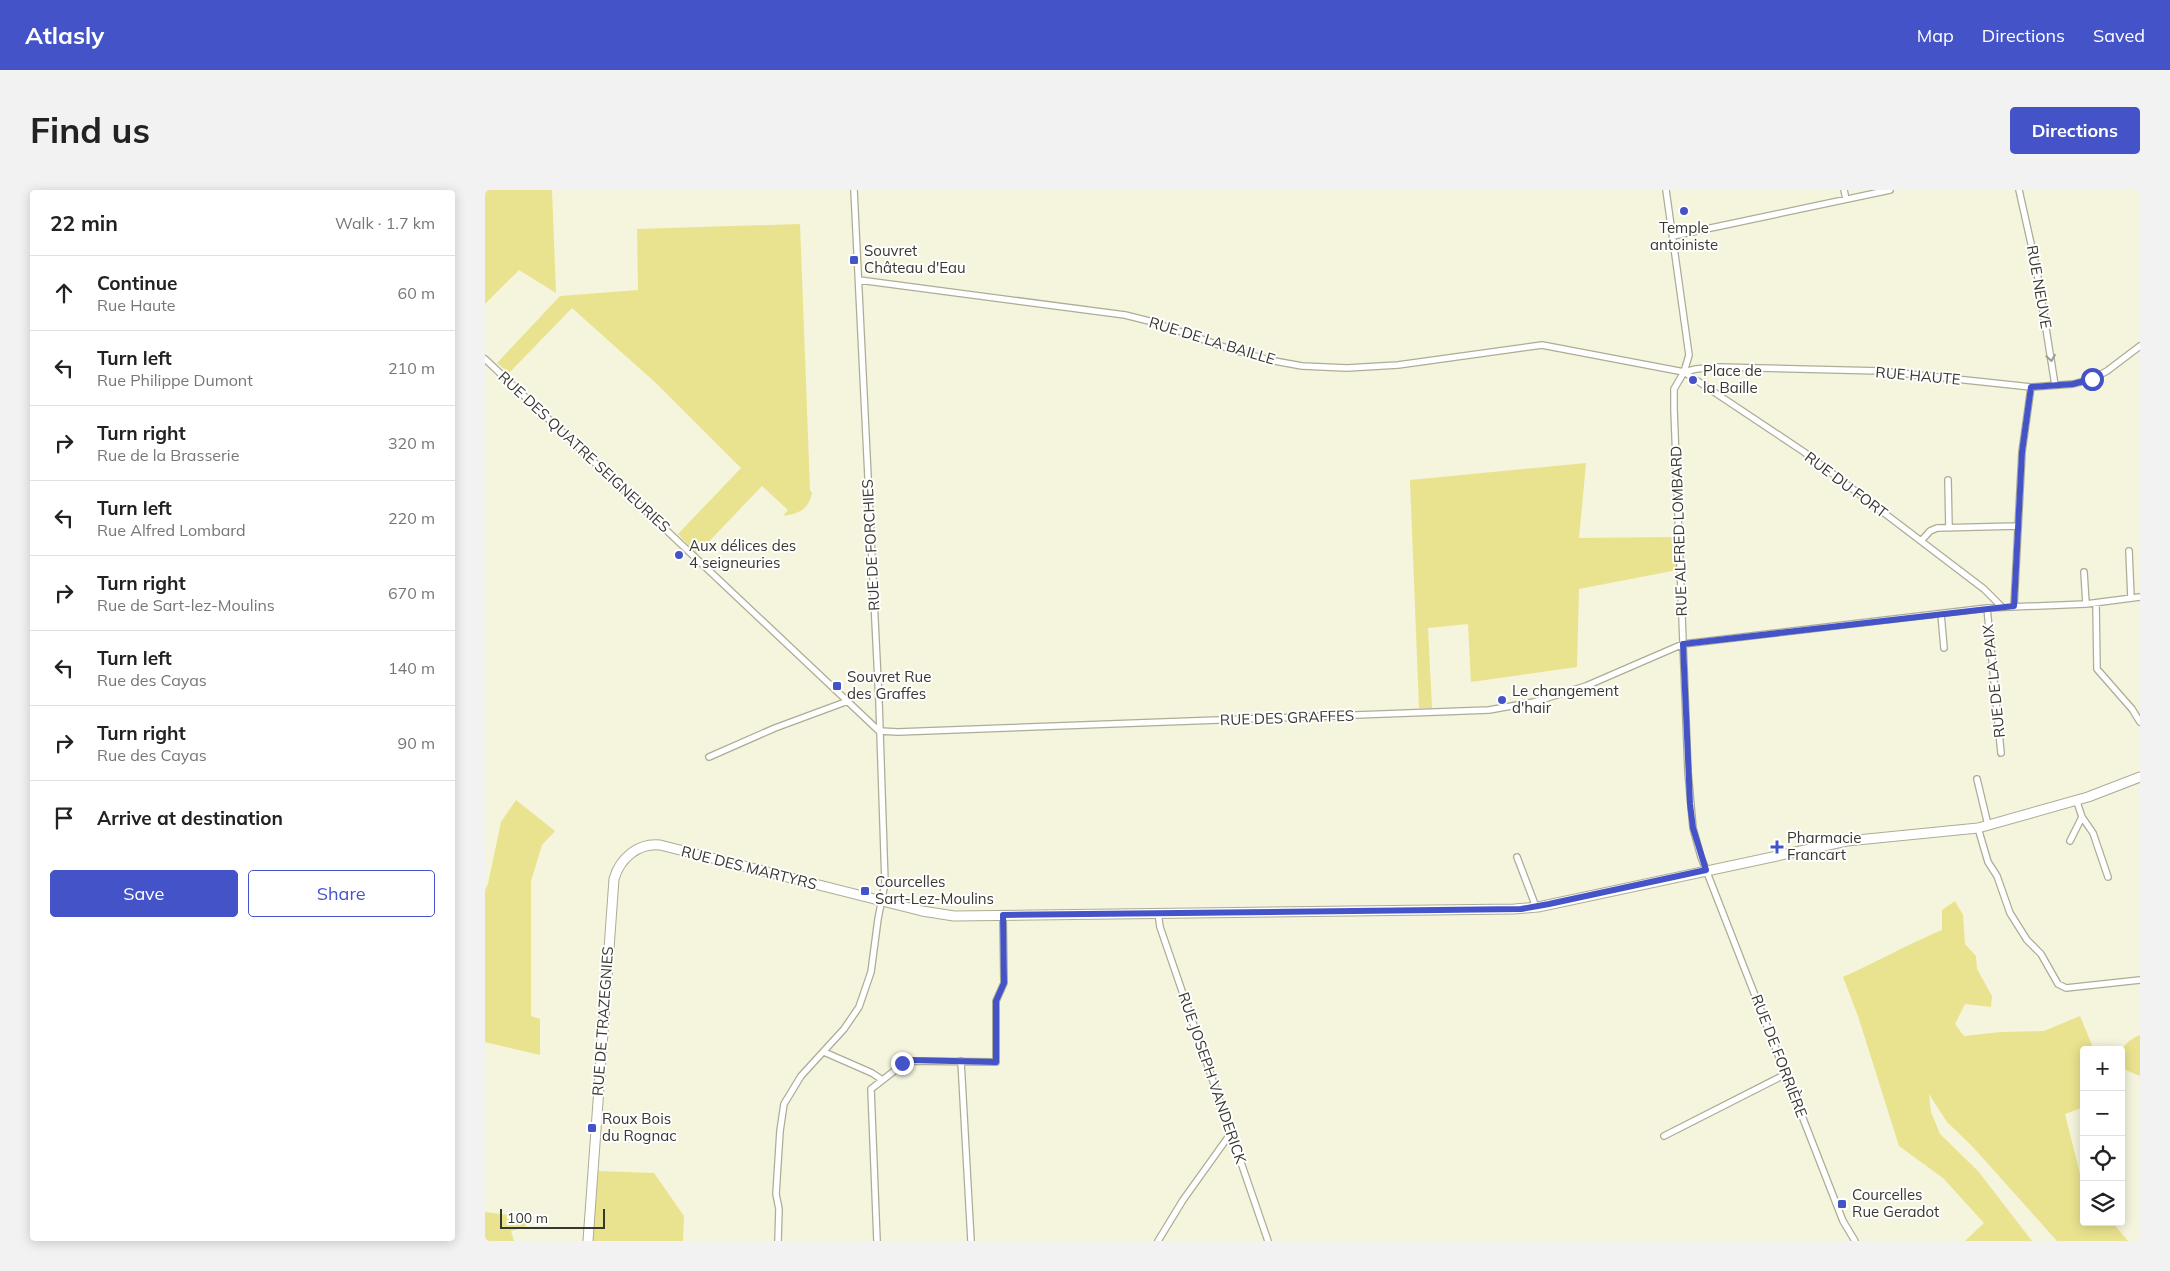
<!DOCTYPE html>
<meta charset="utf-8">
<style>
body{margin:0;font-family:Mulish,sans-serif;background:#f2f2f2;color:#222}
.controls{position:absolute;right:15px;bottom:15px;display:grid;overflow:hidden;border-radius:5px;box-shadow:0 2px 12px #0003}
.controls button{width:45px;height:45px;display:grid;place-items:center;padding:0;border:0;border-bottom:1px solid #e0e0e0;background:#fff;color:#222;font:25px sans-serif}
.scale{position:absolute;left:15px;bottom:12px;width:105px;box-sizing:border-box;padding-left:5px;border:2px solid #39382f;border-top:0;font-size:14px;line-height:18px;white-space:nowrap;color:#39382f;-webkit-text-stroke:4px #fff;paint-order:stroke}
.stop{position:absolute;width:15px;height:15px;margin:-11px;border:4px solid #4553c8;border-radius:50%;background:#fff}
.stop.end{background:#4553c8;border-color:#fff;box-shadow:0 1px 5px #0008}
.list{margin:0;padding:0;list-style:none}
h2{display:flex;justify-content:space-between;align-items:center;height:65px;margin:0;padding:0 20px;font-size:21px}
h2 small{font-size:16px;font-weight:400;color:#767676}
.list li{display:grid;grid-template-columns:32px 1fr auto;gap:15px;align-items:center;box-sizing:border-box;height:75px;padding:0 20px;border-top:1px solid #e0e0e0}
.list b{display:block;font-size:19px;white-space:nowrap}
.list p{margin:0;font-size:16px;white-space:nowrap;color:#767676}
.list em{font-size:16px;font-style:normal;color:#767676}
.actions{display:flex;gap:10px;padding:15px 20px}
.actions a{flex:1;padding:11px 0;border:1px solid #4553c8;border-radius:5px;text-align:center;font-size:18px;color:#4553c8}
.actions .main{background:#4553c8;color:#fff}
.icon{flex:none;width:28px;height:28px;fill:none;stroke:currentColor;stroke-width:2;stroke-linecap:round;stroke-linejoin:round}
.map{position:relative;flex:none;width:1655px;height:1051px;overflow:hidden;border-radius:5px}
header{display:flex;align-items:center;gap:30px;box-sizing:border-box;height:70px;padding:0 25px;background:#4553c8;color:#fff}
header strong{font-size:24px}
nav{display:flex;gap:28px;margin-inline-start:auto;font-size:18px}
.intro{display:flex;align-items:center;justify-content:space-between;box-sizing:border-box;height:120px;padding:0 30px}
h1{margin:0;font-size:35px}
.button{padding:12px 22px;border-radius:5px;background:#4553c8;color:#fff;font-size:18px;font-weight:700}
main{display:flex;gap:30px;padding:0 30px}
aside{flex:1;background:#fff;border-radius:5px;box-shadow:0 2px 12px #0003}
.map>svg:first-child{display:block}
</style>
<header>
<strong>Atlasly</strong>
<nav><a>Map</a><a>Directions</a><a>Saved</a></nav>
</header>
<div class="intro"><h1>Find us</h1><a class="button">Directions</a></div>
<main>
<aside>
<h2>22 min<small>Walk · 1.7 km</small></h2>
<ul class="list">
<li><svg class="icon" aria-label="ahead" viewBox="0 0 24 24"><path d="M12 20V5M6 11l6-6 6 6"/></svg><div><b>Continue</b><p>Rue Haute</p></div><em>60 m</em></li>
<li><svg class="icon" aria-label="left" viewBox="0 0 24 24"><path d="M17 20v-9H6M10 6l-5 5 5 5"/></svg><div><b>Turn left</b><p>Rue Philippe Dumont</p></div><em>210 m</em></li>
<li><svg class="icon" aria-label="right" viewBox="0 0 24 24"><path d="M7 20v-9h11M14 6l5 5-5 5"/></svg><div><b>Turn right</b><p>Rue de la Brasserie</p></div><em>320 m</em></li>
<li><svg class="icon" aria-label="left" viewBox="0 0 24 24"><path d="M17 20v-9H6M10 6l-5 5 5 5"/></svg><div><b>Turn left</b><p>Rue Alfred Lombard</p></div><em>220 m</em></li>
<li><svg class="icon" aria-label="right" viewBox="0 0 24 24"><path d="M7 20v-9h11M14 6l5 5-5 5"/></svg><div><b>Turn right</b><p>Rue de Sart-lez-Moulins</p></div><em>670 m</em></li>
<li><svg class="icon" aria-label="left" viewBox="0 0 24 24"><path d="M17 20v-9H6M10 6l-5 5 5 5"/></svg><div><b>Turn left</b><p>Rue des Cayas</p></div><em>140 m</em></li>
<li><svg class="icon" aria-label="right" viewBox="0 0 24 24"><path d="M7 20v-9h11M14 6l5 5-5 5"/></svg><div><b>Turn right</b><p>Rue des Cayas</p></div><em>90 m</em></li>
<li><svg class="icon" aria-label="arrive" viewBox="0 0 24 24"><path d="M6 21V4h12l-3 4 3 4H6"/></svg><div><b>Arrive at destination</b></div></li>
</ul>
<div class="actions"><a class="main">Save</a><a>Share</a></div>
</aside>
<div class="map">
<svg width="1655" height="1051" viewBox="0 0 1655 1051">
<rect width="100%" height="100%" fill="#f5f4dc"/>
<path fill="#e9e38f" d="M0 0H67L71 103 34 80 0 114Z
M315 34 325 300 327 303C323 320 315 323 298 326L303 320 277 296 212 364 193 344 256 278 172 194 87 118 24 183 12 173 75 106 153 100 152 39Z
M1101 273 1094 348 1191 347 1192 380 1094 399 1092 477 986 492 983 434 943 438 947 518H934L925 290Z
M31 610 70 641 57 655 46 691V826L55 829V865L0 852V700L3 694 16 632Z
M1470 711 1478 725 1480 754 1491 766 1492 779 1507 806 1506 817 1480 814 1470 834 1479 846 1516 842 1559 841 1595 826 1609 860H1599V917L1580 924 1599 1000V1032H1627L1643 1051H1572L1488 957 1462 932 1444 904 1446 922 1455 944 1493 981 1547 1051H1480L1499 1033 1458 988 1414 956 1373 826 1358 787C1392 772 1423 754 1457 740V720Z
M1655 845V886L1636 878C1636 859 1637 853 1655 845Z
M112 981 169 983 199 1026 198 1051H107Z
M0 1022 38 1027 41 1037 26 1041 29 1051H0Z"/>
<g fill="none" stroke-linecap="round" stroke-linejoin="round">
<defs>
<path id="street" d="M1181 0 1204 165 1199 182 1189 199V219L1203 582 1208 638 1216 667 1358 1031 1370 1051
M1359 0 1361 9
M1534 0 1551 76 1570 195
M1188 46 1405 0
M374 90 640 125 668 132 745 159 784 170 817 176 862 178 913 175 1057 155 1199 182 1319 262 1499 399 1517 417
M0 169 394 541
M1199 182 1211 179 1233 177 1396 181 1546 197 1588 194 1607 189 1622 181 1655 156
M1463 290 1464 338
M1436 351 1445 341 1452 338 1533 336
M1644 361 1646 408
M1599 382 1601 414
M1611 413 1612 479 1647 519 1655 532
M1529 416 1537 262 1546 197
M1502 418 1516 563
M1456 424 1459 458
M394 541 413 542 1004 520 1049 512 1101 496 1198 454 1502 418 1601 414 1655 407
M224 567 290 538 363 511
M1492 589 1503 635
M1591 609 1597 627 1608 643 1623 687
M1493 638 1503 672 1512 686 1525 723 1542 750 1556 764 1573 794 1581 798 1655 790
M1585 651 1597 627
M1032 667 1051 717
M673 723 675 737 783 1051
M339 862 387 883 396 889
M476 871 486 1051
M1179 946 1301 884
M293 1051 294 1019 291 1004 295 941 299 914 316 886 359 839 374 817 386 782 393 729 400 693 394 512 369 0
M392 1051 386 899 422 871 511 872V811L519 793 518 725
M673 1051 698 1010 746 943"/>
<path id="secondary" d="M103 1051 129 689C135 668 153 653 175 655L437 721 469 726 1029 719 1053 717 1362 651 1493 638 1603 607 1655 587"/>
</defs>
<use href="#street" stroke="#adac96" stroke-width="8"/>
<use href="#secondary" stroke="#adac96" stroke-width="11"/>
<use href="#street" stroke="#fff" stroke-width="5.5"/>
<use href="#secondary" stroke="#fff" stroke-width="9"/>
</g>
<defs><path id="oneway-chevron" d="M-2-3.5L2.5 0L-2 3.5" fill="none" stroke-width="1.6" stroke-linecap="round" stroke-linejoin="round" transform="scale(1.25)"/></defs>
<use stroke="#9c9c97" href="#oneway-chevron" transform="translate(1566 168) rotate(81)"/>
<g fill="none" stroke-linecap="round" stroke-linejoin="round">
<path stroke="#4553c8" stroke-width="6" d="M417 873 422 870 511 872V811L519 793 518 725 1036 719 1064 714 1221 680 1208 638 1205 614 1198 454 1529 416 1537 262 1546 197 1588 194 1607 189"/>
</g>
<g fill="#4553c8" stroke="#fff" stroke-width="2">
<circle cx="1199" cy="21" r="5"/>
<rect x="364" y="65" width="10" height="10" rx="2.5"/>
<circle cx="1208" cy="190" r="5"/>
<circle cx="194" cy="365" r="5"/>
<rect x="347" y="491" width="10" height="10" rx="2.5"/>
<circle cx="1017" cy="510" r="5"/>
<path d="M1289.5 649.5h5v5h5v5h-5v5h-5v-5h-5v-5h5z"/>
<rect x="375" y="696" width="10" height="10" rx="2.5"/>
<rect x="102" y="933" width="10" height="10" rx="2.5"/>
<rect x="1352" y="1009" width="10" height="10" rx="2.5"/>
</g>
<g text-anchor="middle" stroke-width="4" stroke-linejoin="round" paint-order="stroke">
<g font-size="15" fill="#39382f" stroke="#fff" text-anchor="start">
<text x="1199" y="43" text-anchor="middle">Temple<tspan x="1199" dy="17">antoiniste</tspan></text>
<text x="379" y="66">Souvret<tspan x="379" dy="17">Château d'Eau</tspan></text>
<text x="1218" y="186">Place de<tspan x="1218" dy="17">la Baille</tspan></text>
<text x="204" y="361">Aux délices des<tspan x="204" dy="17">4 seigneuries</tspan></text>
<text x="362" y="492">Souvret Rue<tspan x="362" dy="17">des Graffes</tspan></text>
<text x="1027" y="506">Le changement<tspan x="1027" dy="17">d'hair</tspan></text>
<text x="1302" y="653">Pharmacie<tspan x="1302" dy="17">Francart</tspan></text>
<text x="390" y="697">Courcelles<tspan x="390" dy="17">Sart-Lez-Moulins</tspan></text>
<text x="117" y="934">Roux Bois<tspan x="117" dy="17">du Rognac</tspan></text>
<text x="1367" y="1010">Courcelles<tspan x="1367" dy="17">Rue Geradot</tspan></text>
</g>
<g font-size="15" fill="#39382f" stroke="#fff">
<text transform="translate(1554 97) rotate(80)" y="5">RUE NEUVE</text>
<text transform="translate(727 151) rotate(17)" y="5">RUE DE LA BAILLE</text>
<text transform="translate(1433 186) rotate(5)" y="5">RUE HAUTE</text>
<text transform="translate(99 262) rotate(43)" y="5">RUE DES QUATRE SEIGNEURIES</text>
<text transform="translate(1361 295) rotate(37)" y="5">RUE DU FORT</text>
<text transform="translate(1194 341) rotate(-92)" y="5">RUE ALFRED LOMBARD</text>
<text transform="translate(386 355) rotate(-93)" y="5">RUE DE FORCHIES</text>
<text transform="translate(1509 491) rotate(-96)" y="5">RUE DE LA PAIX</text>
<text transform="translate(802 528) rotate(-2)" y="5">RUE DES GRAFFES</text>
<text transform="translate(264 678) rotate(14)" y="5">RUE DES MARTYRS</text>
<text transform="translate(118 831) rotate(-86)" y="5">RUE DE TRAZEGNIES</text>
<text transform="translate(1294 866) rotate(69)" y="5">RUE DE FORRIÈRE</text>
<text transform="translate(727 888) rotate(71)" y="5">RUE JOSEPH VANDERICK</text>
</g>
</g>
</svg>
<div class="controls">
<button>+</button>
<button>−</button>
<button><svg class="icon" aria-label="locate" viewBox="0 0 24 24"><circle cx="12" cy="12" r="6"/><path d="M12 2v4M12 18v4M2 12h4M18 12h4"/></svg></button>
<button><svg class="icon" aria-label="layers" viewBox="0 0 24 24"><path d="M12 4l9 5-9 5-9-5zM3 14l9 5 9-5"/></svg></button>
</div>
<div class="scale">100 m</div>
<div class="stop" style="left:1607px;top:189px"></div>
<div class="stop end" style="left:417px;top:873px"></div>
</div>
</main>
